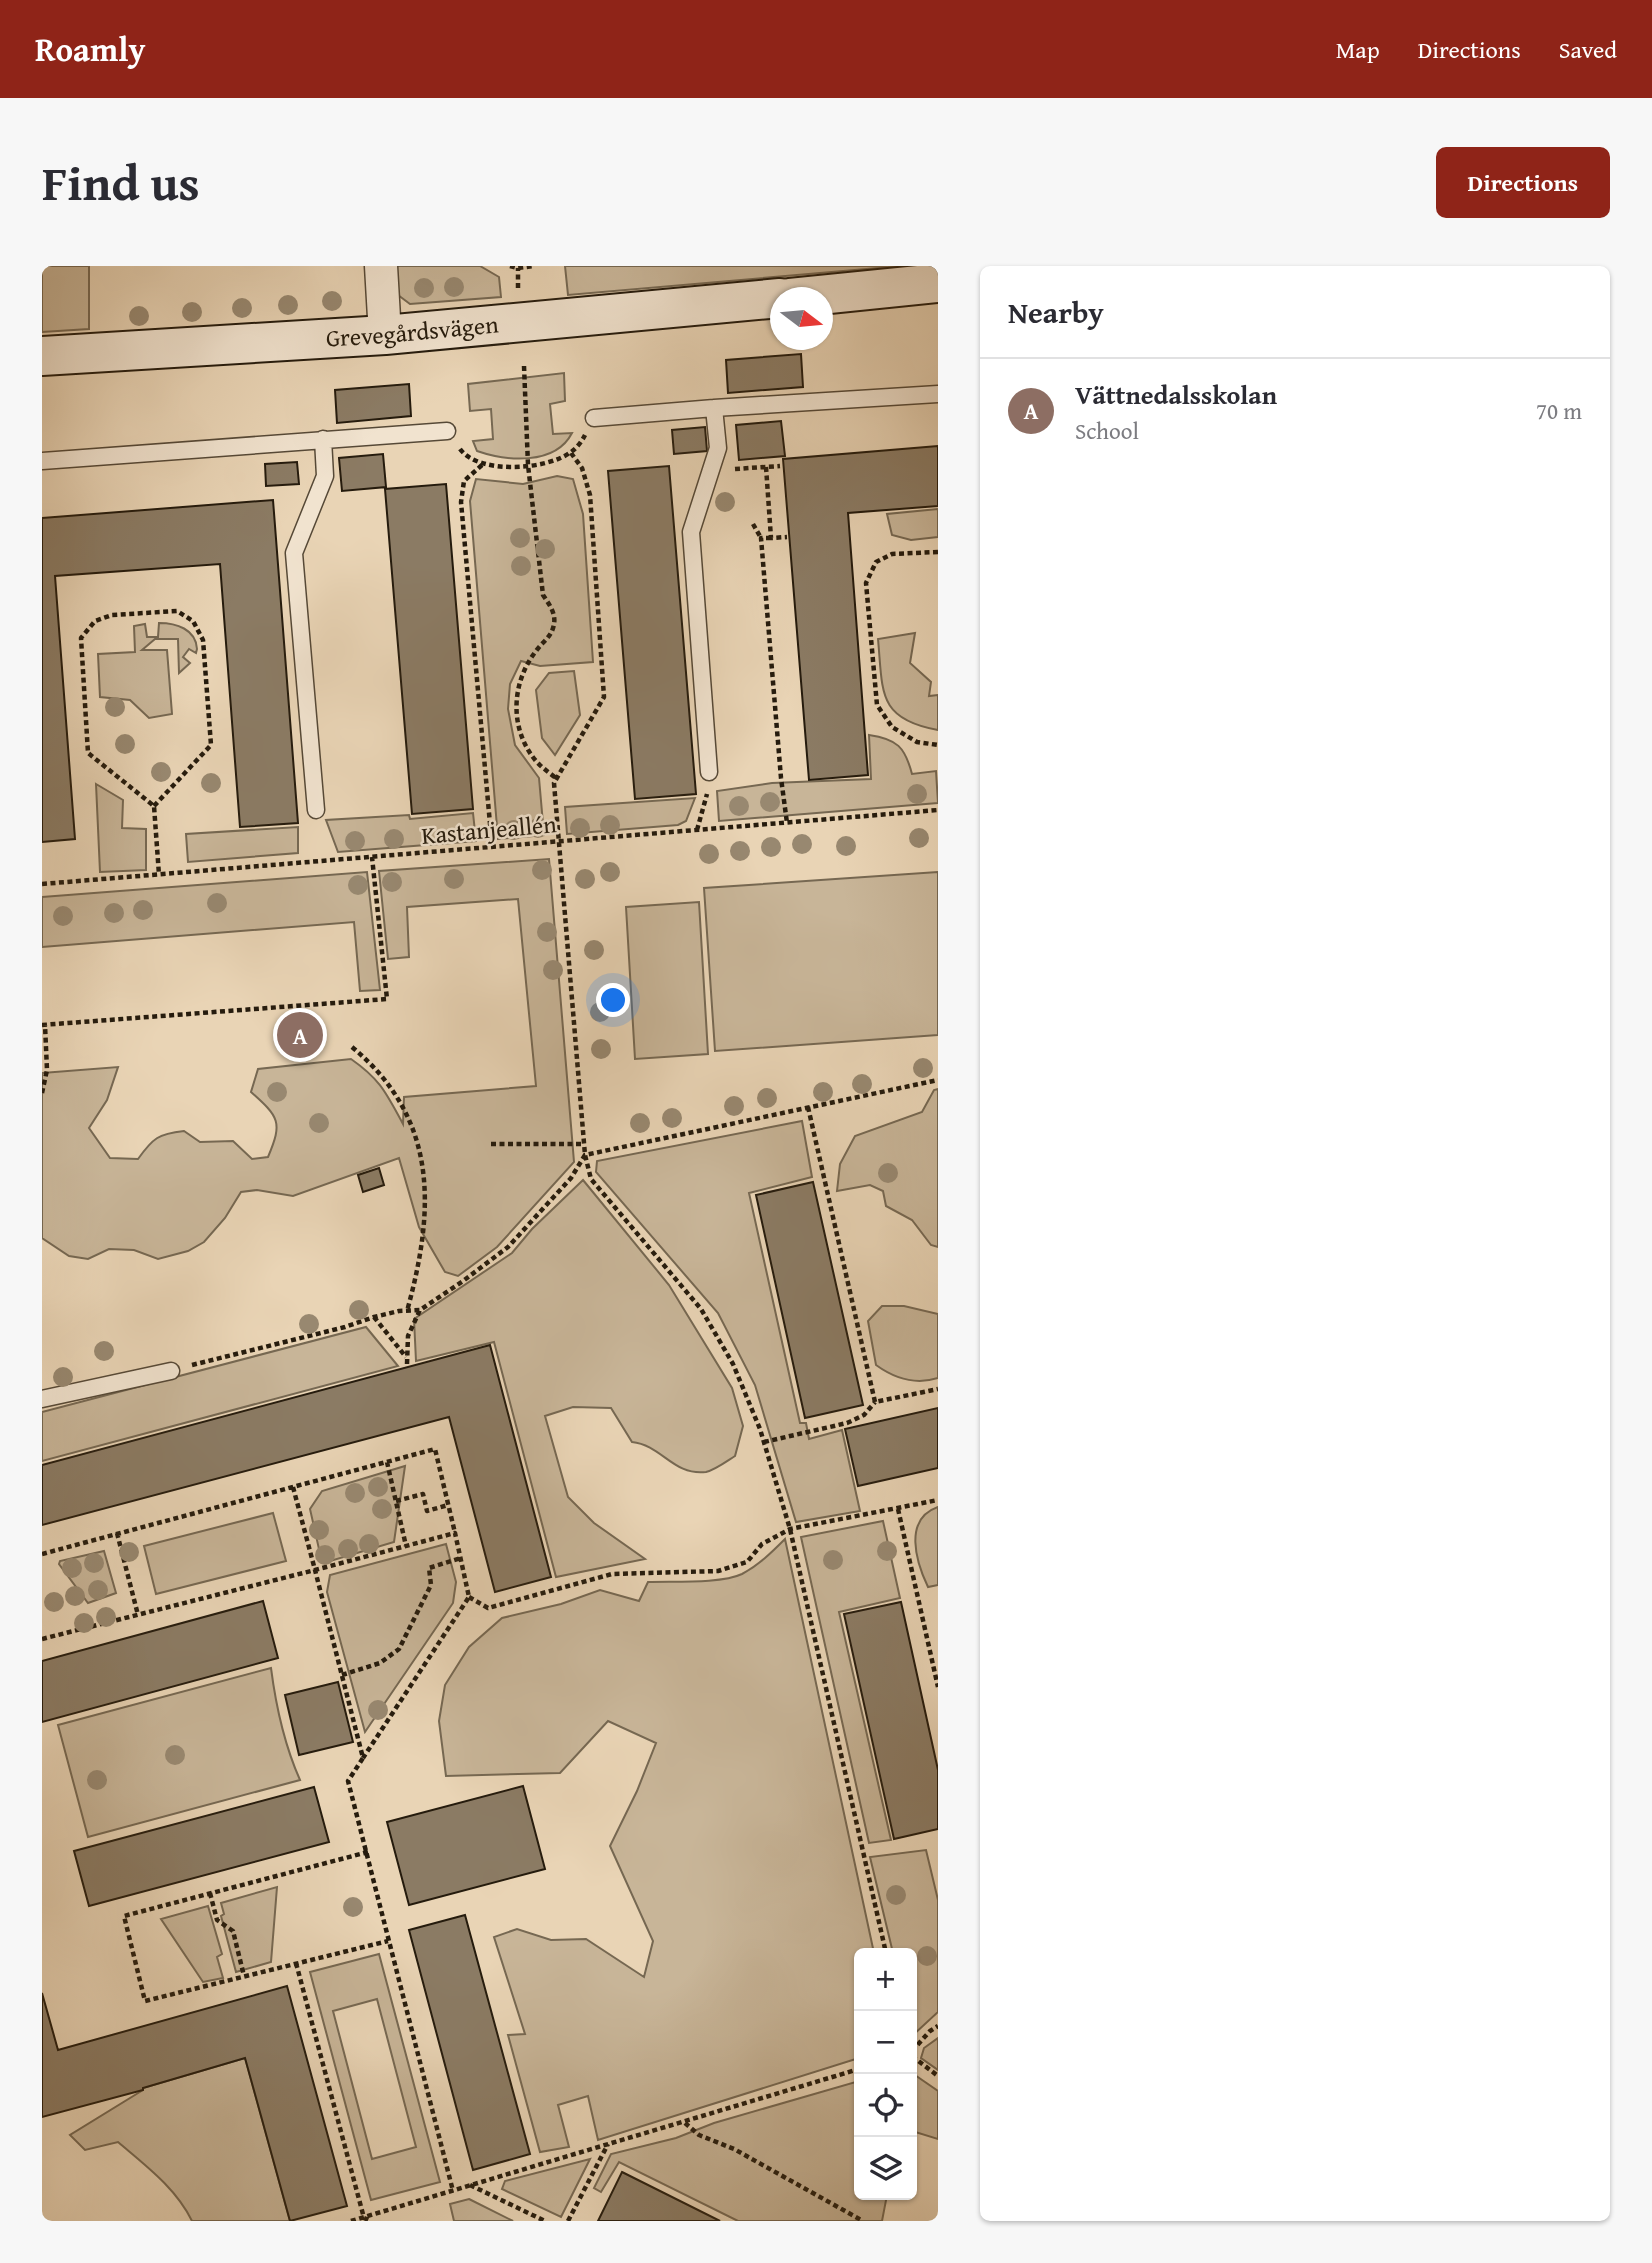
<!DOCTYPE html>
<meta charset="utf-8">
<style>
body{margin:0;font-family:"Gentium Book Plus",serif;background:#f7f7f7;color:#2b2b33}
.controls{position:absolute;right:21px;bottom:21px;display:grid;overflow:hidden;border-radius:10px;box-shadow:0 2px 5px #0004}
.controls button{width:63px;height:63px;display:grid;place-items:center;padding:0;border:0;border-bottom:2px solid #e1e1e2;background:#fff;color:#2b2b33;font:35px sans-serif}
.compass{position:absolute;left:728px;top:21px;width:63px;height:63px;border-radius:50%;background:#fff;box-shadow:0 2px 5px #0004;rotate:106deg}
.you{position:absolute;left:572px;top:735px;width:24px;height:24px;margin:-18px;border:5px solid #fff;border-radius:50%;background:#1a73e8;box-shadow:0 0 0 10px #1a73e833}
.badge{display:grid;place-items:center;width:46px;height:46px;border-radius:50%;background:#8f2418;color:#fff;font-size:23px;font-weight:700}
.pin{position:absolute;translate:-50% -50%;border:4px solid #fff;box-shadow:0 2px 7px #0006}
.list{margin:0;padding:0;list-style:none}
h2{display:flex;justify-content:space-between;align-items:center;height:91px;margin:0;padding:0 28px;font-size:30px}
h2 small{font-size:23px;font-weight:400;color:#7c7c81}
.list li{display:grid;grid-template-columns:46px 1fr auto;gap:21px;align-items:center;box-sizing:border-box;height:105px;padding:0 28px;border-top:2px solid #e1e1e2}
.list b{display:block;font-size:26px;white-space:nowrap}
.list p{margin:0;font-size:23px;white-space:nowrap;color:#7c7c81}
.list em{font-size:23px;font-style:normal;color:#7c7c81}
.icon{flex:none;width:38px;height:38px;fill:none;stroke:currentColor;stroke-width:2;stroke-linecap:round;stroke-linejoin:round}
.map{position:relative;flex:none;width:896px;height:1955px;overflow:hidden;border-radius:10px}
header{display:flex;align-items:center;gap:42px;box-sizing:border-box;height:98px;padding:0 35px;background:#8f2418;color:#fff}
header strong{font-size:33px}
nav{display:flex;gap:38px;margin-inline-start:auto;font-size:24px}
.intro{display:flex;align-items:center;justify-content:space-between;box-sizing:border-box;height:168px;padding:0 42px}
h1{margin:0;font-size:49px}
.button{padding:18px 32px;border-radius:10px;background:#8f2418;color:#fff;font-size:24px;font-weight:700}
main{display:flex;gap:42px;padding:0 42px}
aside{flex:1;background:#fff;border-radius:10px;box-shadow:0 2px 5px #0004}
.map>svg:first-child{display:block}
</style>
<header>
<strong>Roamly</strong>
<nav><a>Map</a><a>Directions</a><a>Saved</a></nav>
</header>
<div class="intro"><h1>Find us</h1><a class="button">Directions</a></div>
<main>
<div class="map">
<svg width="896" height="1955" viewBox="0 0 896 1955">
<rect width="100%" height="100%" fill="#e9d4b5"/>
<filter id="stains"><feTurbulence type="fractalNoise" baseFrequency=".00286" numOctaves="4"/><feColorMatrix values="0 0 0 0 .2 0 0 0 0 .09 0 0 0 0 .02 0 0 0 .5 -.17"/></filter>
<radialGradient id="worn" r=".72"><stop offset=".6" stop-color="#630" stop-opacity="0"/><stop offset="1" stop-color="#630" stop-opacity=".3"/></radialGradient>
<path fill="#c8b598" stroke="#766852" stroke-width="2" fill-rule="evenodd" d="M0 0H47V63L0 66Z
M349 0H438L457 11 459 31 368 38 352 26Z
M523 0H859L526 29Z
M522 107 523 135 508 138 511 168 530 167C513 200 464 195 435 185L431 175 451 173 449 143 428 145 426 118Z
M515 210 531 213 541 248 551 396 498 400 479 395 468 418 466 443 473 479 497 512 502 569 456 573 428 235 434 213 481 218Z
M896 243V271L869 274 850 269 845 248Z
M117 357C134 357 154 363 155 383L154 387 147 383 141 391 148 397 137 407 136 373H113L100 384H125L130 448 107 452 88 434 58 431 56 388 93 386 92 360 103 358 105 371H116Z
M873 367 868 397 889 416 887 430 896 429V464C835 453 841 426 836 373Z
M532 405 538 449 513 489 500 472 494 424 507 407Z
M827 469C855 473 863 481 870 508L894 505 896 537 677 555 675 525 730 517 829 513Z
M54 518 81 534 80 562 104 563V604L58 606Z
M653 532 644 555 636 559 525 568 523 541Z
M431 547 434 575 296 586 284 554 367 549 368 553Z
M256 561V587L146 596 144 568Z
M507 593 532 896 455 981 416 1010 403 1006 377 961 357 892 251 930 215 924 199 926 183 952 162 976 146 985 116 993 92 984 67 983 46 993 27 990 0 972V807L76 801 65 834 47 862 68 892 96 893C111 872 116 868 142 865L158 876 191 875 210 893 226 891C241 856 237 851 209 826L216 803 309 793C339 814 344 827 361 858L362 831 494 820 476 633 365 641 367 691 346 693 337 605Z
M325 606 338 724 318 725 312 656 0 681V631Z
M896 606V769L673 785 662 622Z
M657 636 666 788 593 793 584 641Z
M896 823V981L889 979 870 954 844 940 841 925 828 919 795 925 798 898 813 870 880 846 892 824Z
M760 855 770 911 707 927 758 1157H764L767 1173 800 1164 818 1245 754 1256 713 1119 676 1047 554 906 555 895Z
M541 914 627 1019 690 1122 701 1160 693 1190C685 1195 673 1204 664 1206 631 1210 620 1179 590 1176L569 1142 531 1141 503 1150 526 1231 552 1257 603 1293 514 1311 452 1076 374 1095 372 1053 470 987 490 963Z
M840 1040H862L896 1048V1112C874 1119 852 1112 834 1099L826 1055Z
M324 1061 356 1100 0 1195V1146Z
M363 1200 352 1276 285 1296 279 1292 268 1243 280 1225Z
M896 1241V1319L886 1321C874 1296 861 1253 896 1241Z
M231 1247 244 1295 114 1328 102 1280Z
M841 1255 858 1332 797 1346 849 1574 827 1577 759 1271Z
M743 1273 832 1687H817V1792L556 1874 546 1830 516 1839 527 1881 498 1886 466 1769 483 1768 452 1671 475 1663 509 1674 544 1673 602 1711 611 1675 568 1580 595 1525 614 1477 566 1455 518 1507 404 1510 397 1455 403 1419 427 1381 460 1352 519 1338 558 1324 597 1335 606 1316C631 1315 679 1318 700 1308 717 1299 730 1286 743 1273Z
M404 1278 414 1316 411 1337 323 1466 285 1326 288 1309Z
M62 1285 74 1327 46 1337 17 1298 18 1295Z
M229 1402C234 1441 242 1478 258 1514L46 1571 16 1459Z
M884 1584 896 1634V1746L870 1770V1687H851L828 1591Z
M235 1621 229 1696 194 1706 179 1650 182 1648 179 1637Z
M166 1640 180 1688 175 1691 181 1712 161 1716 119 1653Z
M337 1688 398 1916 329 1934 268 1706ZM335 1733 374 1881 330 1893 291 1745Z
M896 1772V1804L879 1792 882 1782Z
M203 1792 248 1955H150C134 1922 103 1899 76 1876L43 1884 28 1869 101 1824V1822Z
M870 1807 896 1825V1873L870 1865Z
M817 1815V1929H845L840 1955H696L577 1896 559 1926 552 1922 569 1888 634 1872 672 1857Z
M548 1893 519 1951 460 1923 463 1915Z
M427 1933 471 1955H412L408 1938Z"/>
<path fill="#8b7b64" stroke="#251b0d" stroke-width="2" d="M759 88 761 121 686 127 684 94Z
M367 118 369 150 295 157 293 124Z
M739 155 743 190 697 194 694 159Z
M663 161 665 185 632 188 630 164Z
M896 180V240L806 247 826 509 767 514 741 193Z
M341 188 344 221 300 225 297 192Z
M255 196 257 218 224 220 223 198Z
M627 200 654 528 593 533 566 205Z
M404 218 431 543 370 548 343 223Z
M231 234 256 557 198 561 178 298 13 310 33 573 0 576V252Z
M337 902 342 919 321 926 316 909Z
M771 916 821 1139 763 1152 714 929Z
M448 1079 509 1311 453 1326 407 1151 0 1259V1199Z
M896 1142V1202L816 1220 803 1163Z
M221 1335 236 1392 0 1456V1395Z
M859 1336 896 1504V1563L852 1573 802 1348Z
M296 1416 311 1476 257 1489 243 1429Z
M481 1520 503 1603 367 1639 345 1556Z
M272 1521 287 1576 47 1640 32 1585Z
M423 1649 488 1888 431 1904 367 1664Z
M245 1720 305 1940 248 1955 203 1792 101 1822V1824L0 1851V1727L16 1784Z
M580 1906 678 1955H556Z"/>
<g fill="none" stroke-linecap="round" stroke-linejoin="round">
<defs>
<path id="lane" d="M552 152 672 142
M0 195 405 165
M667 506 649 266 676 182 672 142 896 128
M274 544 252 287 283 210 281 173
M0 1133 129 1105"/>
<path id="street" d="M339 0 343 69"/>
<g id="secondary">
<path d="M748 32 896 17"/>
<path id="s1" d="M0 90 343 69 738 32"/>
</g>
</defs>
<use href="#lane" stroke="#564937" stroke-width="19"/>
<use href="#street" stroke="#564937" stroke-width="35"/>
<use href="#secondary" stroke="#251b0d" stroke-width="42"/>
<path stroke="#251b0d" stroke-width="4.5" stroke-dasharray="5 3.5" stroke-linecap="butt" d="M468 0 476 2 492 0
M476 22V2
M482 100 486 199 501 329C507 338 514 347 512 358 510 371 501 375 494 385 469 417 467 463 494 495 500 502 508 507 515 513
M418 183C437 209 505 204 529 186 535 182 540 175 543 169
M529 187 540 202 548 229 562 431 512 517 543 889 549 913 659 1043 691 1098 718 1163 748 1263 844 1687
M440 199 422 215 419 236 450 580
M724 201 729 272 745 271
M693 203 738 200
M711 258 719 272
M729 272H719L739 512 745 557
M896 286 850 288 834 296 824 317 835 439 850 461 875 476 896 479
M112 540 169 479 161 374 151 355 135 345 70 349 53 355 39 372 46 487 112 540 117 609
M655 564 665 528
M0 618 896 544
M0 759 345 733 330 591
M310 781C397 853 393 944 365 1045
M0 827 5 804 3 759
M766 841 833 1136 896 1123
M449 878H542
M332 1051 364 1091
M365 1098 366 1070 378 1044
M150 1099 303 1061 332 1051 357 1045 378 1044 421 1015 466 981 529 912 543 889 896 814
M722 1176 805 1157 822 1149 833 1136
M345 1196 364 1280
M251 1221 273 1304 413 1267 427 1331 321 1492
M354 1235 381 1228 385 1245 406 1239
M856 1243 896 1421
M75 1267 96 1349
M0 1288 393 1183 413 1267
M427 1331 446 1342 570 1308 676 1305 705 1296 720 1278 748 1263 896 1234
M0 1373 273 1304 321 1492 306 1515 411 1925
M300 1409 338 1397 357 1383 389 1319 387 1302 419 1292
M326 1586 82 1650 103 1735 346 1675
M168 1627 175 1654 191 1665 202 1710
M254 1697 322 1952 329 1955
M870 1785 888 1765 896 1760
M870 1790 896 1810
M643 1857 657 1869 692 1883 821 1955
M428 1919 503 1955
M309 1955 817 1803
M526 1955 566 1878"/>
<use href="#lane" stroke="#f1e3cf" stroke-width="16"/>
<use href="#street" stroke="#f1e3cf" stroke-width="32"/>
<use href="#secondary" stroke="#f1e3cf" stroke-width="38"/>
</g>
<g fill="#988870">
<circle cx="412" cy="21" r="10"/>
<circle cx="382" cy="22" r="10"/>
<circle cx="290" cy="35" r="10"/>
<circle cx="246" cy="39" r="10"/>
<circle cx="200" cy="42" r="10"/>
<circle cx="150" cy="46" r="10"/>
<circle cx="97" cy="50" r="10"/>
<circle cx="683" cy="236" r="10"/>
<circle cx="478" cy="272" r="10"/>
<circle cx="503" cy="283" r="10"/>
<circle cx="479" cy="300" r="10"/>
<circle cx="73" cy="441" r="10"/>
<circle cx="83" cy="478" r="10"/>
<circle cx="119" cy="506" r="10"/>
<circle cx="169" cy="517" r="10"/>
<circle cx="875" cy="528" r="10"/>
<circle cx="728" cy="536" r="10"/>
<circle cx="697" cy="540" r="10"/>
<circle cx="568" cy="559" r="10"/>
<circle cx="496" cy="562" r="10"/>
<circle cx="538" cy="562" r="10"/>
<circle cx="472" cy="564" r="10"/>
<circle cx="877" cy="572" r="10"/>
<circle cx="352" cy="573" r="10"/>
<circle cx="313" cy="575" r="10"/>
<circle cx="760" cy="578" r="10"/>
<circle cx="804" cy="580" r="10"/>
<circle cx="729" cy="581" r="10"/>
<circle cx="698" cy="585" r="10"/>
<circle cx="667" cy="588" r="10"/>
<circle cx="500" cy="604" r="10"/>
<circle cx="568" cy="606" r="10"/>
<circle cx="412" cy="613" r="10"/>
<circle cx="543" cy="613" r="10"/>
<circle cx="350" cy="616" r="10"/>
<circle cx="316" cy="619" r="10"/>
<circle cx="175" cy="637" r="10"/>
<circle cx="101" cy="644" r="10"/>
<circle cx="72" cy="647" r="10"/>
<circle cx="21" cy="650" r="10"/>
<circle cx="505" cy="666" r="10"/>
<circle cx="552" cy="684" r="10"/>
<circle cx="511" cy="704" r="10"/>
<circle cx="558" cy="746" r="10"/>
<circle cx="559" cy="783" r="10"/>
<circle cx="881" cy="802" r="10"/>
<circle cx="820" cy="818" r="10"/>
<circle cx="235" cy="826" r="10"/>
<circle cx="781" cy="826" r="10"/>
<circle cx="725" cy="832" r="10"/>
<circle cx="692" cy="840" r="10"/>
<circle cx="630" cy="852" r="10"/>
<circle cx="277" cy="857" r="10"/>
<circle cx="598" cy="857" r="10"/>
<circle cx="846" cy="907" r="10"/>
<circle cx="317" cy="1044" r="10"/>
<circle cx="267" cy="1058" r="10"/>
<circle cx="62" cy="1085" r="10"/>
<circle cx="21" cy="1111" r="10"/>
<circle cx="336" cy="1221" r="10"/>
<circle cx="313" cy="1227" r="10"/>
<circle cx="340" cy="1243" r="10"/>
<circle cx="277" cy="1264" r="10"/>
<circle cx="327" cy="1278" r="10"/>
<circle cx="306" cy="1283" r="10"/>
<circle cx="845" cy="1285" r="10"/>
<circle cx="87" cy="1286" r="10"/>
<circle cx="283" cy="1289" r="10"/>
<circle cx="791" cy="1294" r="10"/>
<circle cx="52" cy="1297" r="10"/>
<circle cx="30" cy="1302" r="10"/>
<circle cx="56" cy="1324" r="10"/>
<circle cx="33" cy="1330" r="10"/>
<circle cx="12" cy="1336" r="10"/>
<circle cx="64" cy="1351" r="10"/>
<circle cx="42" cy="1357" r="10"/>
<circle cx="336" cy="1444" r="10"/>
<circle cx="133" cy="1489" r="10"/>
<circle cx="55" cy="1514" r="10"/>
<circle cx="854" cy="1629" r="10"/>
<circle cx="311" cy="1641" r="10"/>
<circle cx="885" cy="1690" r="10"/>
</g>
<g text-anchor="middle" stroke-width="5" stroke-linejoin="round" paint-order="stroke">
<g font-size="24" fill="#251b0d" stroke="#f1e3cf">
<text dy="8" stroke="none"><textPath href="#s1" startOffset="371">Grevegårdsvägen</textPath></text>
<text transform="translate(447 564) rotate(-5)" y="8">Kastanjeallén</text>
</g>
</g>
<rect width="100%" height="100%" filter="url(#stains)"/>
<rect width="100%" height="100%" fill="url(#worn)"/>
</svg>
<div class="controls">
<button>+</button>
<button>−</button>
<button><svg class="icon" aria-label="locate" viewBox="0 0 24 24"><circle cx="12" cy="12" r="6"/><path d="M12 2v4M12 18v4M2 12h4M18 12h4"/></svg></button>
<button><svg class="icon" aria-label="layers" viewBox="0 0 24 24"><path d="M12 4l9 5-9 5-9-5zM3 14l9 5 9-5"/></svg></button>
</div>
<svg class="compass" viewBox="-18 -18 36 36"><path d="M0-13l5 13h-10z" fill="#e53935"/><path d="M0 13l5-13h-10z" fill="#7c7c81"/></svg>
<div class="you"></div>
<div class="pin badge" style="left:258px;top:769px;background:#8d6e63">A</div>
</div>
<aside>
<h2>Nearby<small></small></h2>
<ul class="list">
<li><span class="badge" style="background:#8d6e63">A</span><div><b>Vättnedalsskolan</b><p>School</p></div><em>70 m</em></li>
</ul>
</aside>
</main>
